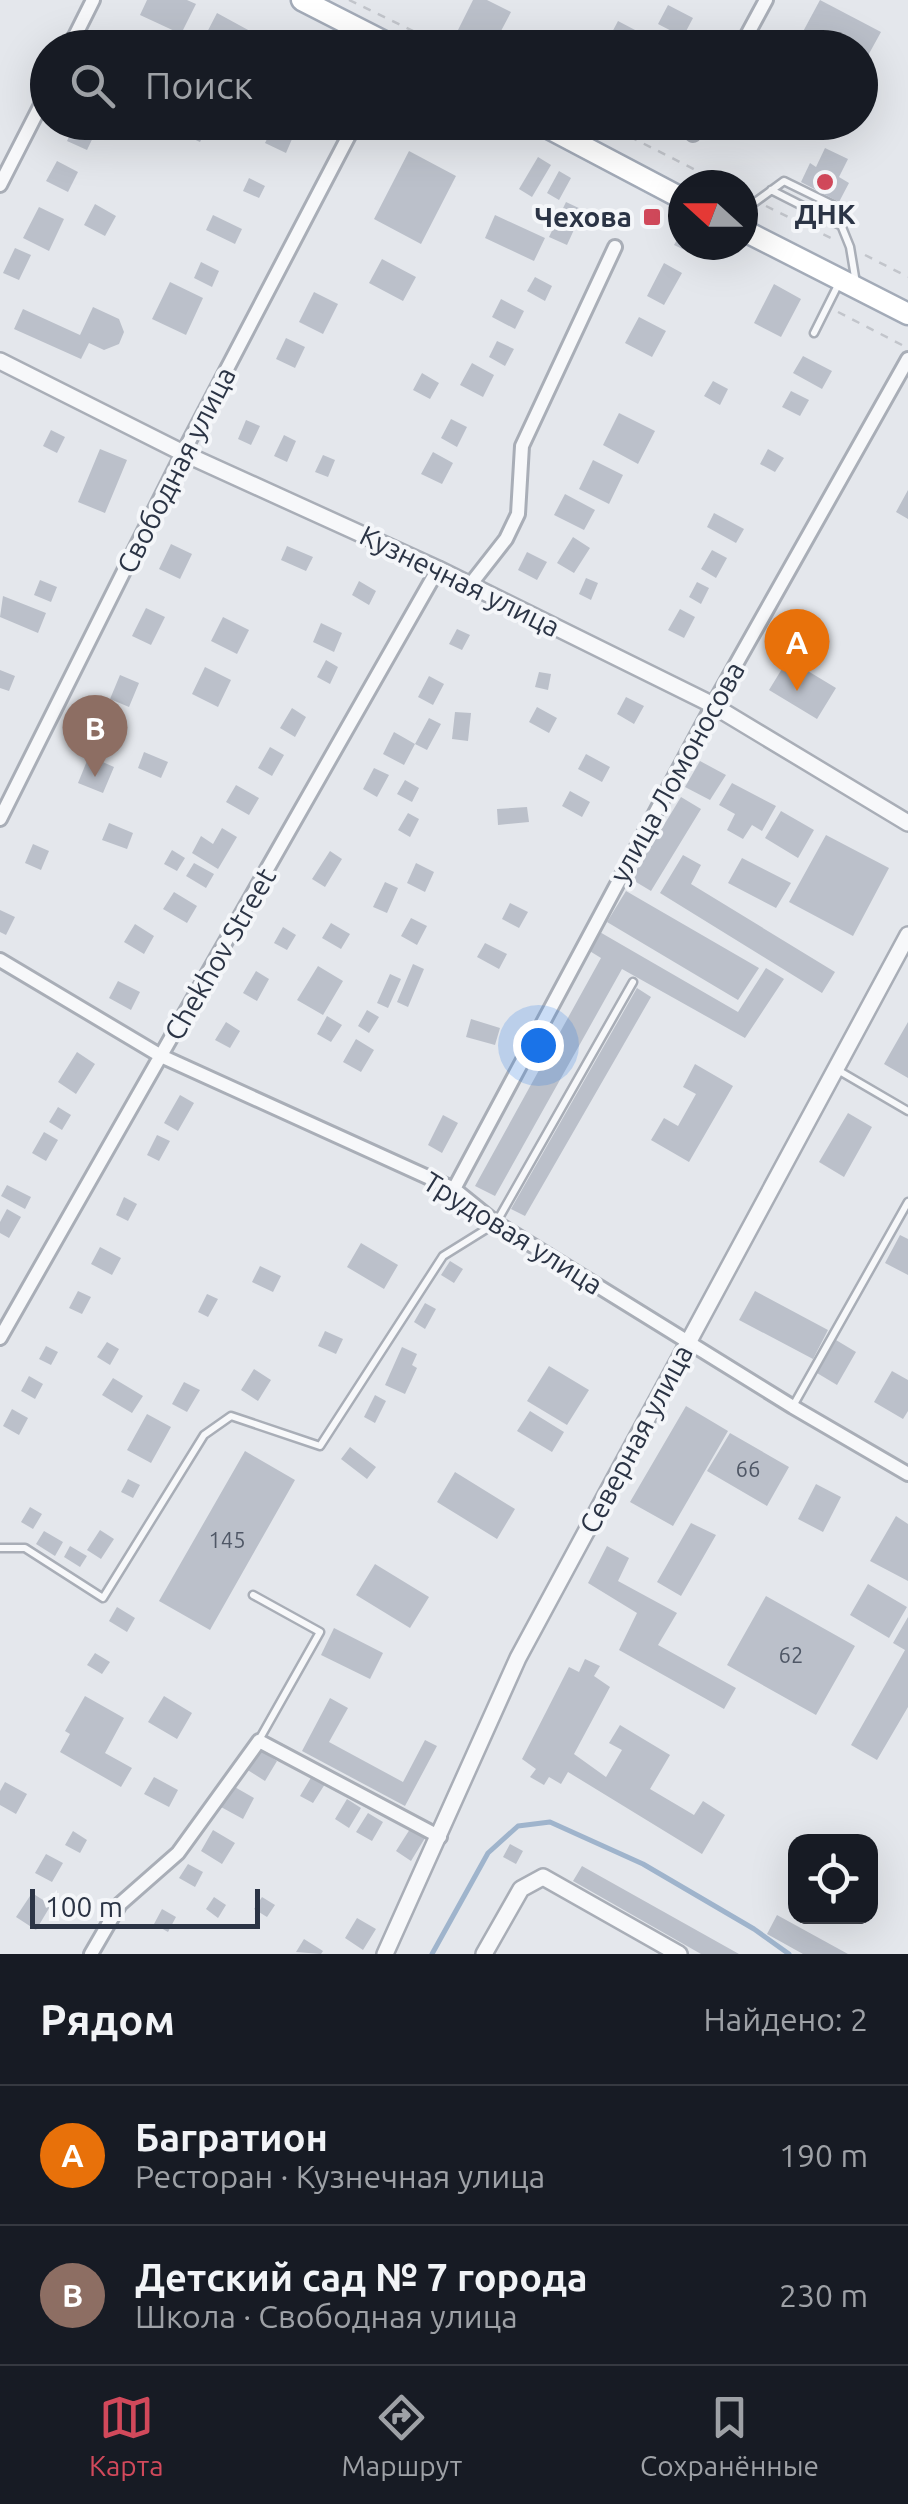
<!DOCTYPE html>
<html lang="ru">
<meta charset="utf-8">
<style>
body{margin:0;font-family:Ubuntu,sans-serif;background:#242831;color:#f1f3f6}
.controls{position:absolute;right:30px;bottom:30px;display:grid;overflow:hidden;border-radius:20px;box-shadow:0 10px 40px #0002}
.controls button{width:90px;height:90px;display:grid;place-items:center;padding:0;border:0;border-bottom:2px solid #363941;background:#171b24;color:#f1f3f6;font:50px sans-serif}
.compass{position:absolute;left:668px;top:170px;width:90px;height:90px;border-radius:50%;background:#171b24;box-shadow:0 10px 40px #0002;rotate:291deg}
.scale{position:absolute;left:30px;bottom:25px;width:230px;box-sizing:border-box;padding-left:10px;border:5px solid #2b3445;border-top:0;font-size:28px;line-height:35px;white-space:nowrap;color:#2b3445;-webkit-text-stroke:8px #f4f6f9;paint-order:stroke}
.you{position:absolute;left:538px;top:1045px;width:35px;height:35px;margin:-25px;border:8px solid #fff;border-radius:50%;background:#1a73e8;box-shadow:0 0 0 15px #1a73e833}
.badge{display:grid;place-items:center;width:65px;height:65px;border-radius:50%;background:#d1495b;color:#fff;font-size:32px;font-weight:700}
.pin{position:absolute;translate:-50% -82px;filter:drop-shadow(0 2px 5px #0008)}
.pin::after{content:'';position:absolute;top:52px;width:35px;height:30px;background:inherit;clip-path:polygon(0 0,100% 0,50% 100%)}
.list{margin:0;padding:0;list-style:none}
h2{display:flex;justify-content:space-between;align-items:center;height:130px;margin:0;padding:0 40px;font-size:42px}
h2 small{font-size:32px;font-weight:400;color:#9ea1a6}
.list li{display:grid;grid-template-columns:65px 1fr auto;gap:30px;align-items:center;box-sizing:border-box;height:140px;padding:0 40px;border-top:2px solid #363941}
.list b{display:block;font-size:38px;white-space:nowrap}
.list p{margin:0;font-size:32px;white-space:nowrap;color:#9ea1a6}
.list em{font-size:32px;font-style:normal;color:#9ea1a6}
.icon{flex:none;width:55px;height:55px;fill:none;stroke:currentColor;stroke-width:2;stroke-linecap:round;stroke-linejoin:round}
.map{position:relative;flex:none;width:908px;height:1954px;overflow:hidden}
.search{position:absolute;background:#171b24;box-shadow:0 10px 40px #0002;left:30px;right:30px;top:30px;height:110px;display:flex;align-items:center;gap:25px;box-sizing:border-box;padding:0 35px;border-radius:55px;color:#9ea1a6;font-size:38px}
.sheet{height:410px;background:#171b24}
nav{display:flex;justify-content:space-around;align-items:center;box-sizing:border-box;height:140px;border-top:2px solid #363941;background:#171b24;font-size:28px;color:#9ea1a6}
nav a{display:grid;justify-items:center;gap:5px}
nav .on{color:#d1495b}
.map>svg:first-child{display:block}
</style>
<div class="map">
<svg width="908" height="1954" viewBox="0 0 908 1954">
<rect width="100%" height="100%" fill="#e4e7ec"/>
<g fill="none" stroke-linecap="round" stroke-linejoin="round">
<path stroke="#9fb4cc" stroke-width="5" d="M432 1954 488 1853 518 1826 550 1822 643 1864 754 1929 789 1954"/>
</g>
<path fill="#bbc0ca" d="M147 0H187L196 4 181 34 140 15Z
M473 0H487L511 12 492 48H468L453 40Z
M820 0 881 32 860 70V48H814L799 39Z
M668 5 693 18 683 37 658 24Z
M217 13 250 31 242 48H211L202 42Z
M618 21 637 31 629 48 609 38Z
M76 122 98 127 87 150 67 141Z
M189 122H210L200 142 183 134Z
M272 129 292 139 286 153 265 143Z
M825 148 848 159 839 177 849 183 839 202 801 182 810 163 816 167Z
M409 151 456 176 421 244 374 219Z
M538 157 551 165 532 197 519 189Z
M57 161 78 172 68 192 46 181Z
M559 171 571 178 559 200 547 193Z
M249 178 265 186 259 198 243 191Z
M566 202 583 210 567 245 549 237Z
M95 204 116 216 105 236 84 225Z
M39 207 64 219 49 251 23 238Z
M213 215 242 229 235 244 206 230Z
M495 215 545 238 534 261 485 238Z
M683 229V245H698L693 254 674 245Z
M15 248 31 255 19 280 3 273Z
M382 259 416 277 403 301 369 283Z
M201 262 219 271 212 287 194 278Z
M664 263 682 273 664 305 647 296Z
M535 277 552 286 545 301 527 291Z
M170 282 203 298 186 335 152 319Z
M774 284 801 299 781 337 754 323Z
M314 292 338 304 323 334 299 322Z
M501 299 524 311 515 329 492 317Z
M93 307 119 319 124 332 119 344 104 350 89 343 81 359 14 329 23 309 80 335Z
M639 317 666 331 652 357 625 343Z
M286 338 305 347 295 368 276 359Z
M497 341 514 349 505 366 489 357Z
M803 356 832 371 822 389 793 373Z
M472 363 494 375 483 397 460 385Z
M422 373 439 383 430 399 413 390Z
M713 381 728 389 720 405 704 396Z
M791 391 809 400 800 416 782 407Z
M619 413 655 431 638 464 603 445Z
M451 419 467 427 457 447 441 438Z
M246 420 260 426 251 445 238 439Z
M51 430 65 437 57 453 43 446Z
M284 435 296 441 287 462 274 456Z
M100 449 127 460 105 513 78 502Z
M768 449 784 458 775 472 760 464Z
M433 452 453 463 442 484 421 474Z
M323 455 335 460 328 477 315 472Z
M593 460 623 475 609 504 579 489Z
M908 490V519L896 512Z
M565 494 595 510 584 530 554 515Z
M714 513 744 529 736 543 707 527Z
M573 537 590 548 574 573 557 563Z
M171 544 192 554 180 579 159 569Z
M287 546 313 557 306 571 281 560Z
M712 550 727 558 716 578 701 569Z
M527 552 547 562 537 580 518 570Z
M586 578 598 583 591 600 579 594Z
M40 580 57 587 51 602 34 595Z
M359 581 376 591 369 605 352 595Z
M697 582 709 588 701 604 689 597Z
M3 596 46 613 38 633 0 617Z
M146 608 165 617 151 645 132 636Z
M680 609 695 617 684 638 668 630Z
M223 617 249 630 237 654 211 641Z
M321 623 342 633 334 652 313 642Z
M457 629 470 635 462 650 449 644Z
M788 659 836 688 817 719 769 690Z
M326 660 338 667 330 684 317 677Z
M205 667 231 680 218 707 192 694Z
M0 670 15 676 9 691 0 688Z
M539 672 551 674 548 690 535 687Z
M120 675 139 683 129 707 110 699Z
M429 676 444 684 433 705 418 697Z
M626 697 644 706 634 724 617 714Z
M537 707 557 718 549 733 529 722Z
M292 708 306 717 295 737 280 728Z
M455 712 471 713 468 741 452 739Z
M429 718 441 724 427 750 415 744Z
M394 732 415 744 404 765 383 754Z
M270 747 284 755 272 776 258 768Z
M144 752 168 762 161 778 138 768Z
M586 754 610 767 602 782 578 769Z
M89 756 114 767 103 793 78 783Z
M700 761 726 775 710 800 685 787Z
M374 768 389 775 377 797 363 789Z
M405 780 419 788 412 802 397 794Z
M732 783 776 806 762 831 752 825 743 839 727 830 735 814 719 805Z
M236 785 259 798 249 815 226 802Z
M570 791 590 802 582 817 562 806Z
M681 797 701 809 651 891 631 879Z
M527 807 529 822 498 825 497 809Z
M781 811 814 830 798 858 765 838Z
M408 813 419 819 410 837 398 830Z
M109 823 133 833 127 849 102 840Z
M222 828 237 837 218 869 192 853 201 836 213 844Z
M826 835 889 868 853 936 789 902Z
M33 844 49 851 41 870 25 863Z
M172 850 185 858 177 871 164 864Z
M330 851 342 859 325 887 312 879Z
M683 855 701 865 691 884 835 972 822 993 660 893Z
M742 858 791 883 776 908 728 883Z
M194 863 214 874 206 888 186 876Z
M416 863 434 872 425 892 407 883Z
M385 882 398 888 387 913 373 907Z
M626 891 759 968 738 1000 607 922Z
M174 892 197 906 187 923 163 909Z
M510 903 528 912 519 928 502 919Z
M0 910 15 917 6 935 0 932Z
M411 918 427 926 417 945 401 936Z
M331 923 350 934 341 949 322 938Z
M135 924 154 936 144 954 124 942Z
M283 927 296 935 287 950 274 943Z
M598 931 738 1012 766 968 784 979 745 1038 622 969 495 1196 475 1186 601 958 588 950Z
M485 943 507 954 499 969 477 957Z
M413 964 424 969 408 1007 397 1002Z
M318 966 343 981 323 1015 297 1000Z
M256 971 269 979 257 1001 243 993Z
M390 974 401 979 388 1008 377 1003Z
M118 981 140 992 131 1010 109 998Z
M637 988 651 997 525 1216 511 1209Z
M367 1010 379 1017 369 1033 358 1026Z
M327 1016 342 1025 331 1042 317 1034Z
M471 1019 500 1028 495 1045 466 1037Z
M226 1022 240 1031 230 1048 215 1040Z
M908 1022V1078L884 1064Z
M356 1039 374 1050 361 1072 343 1062Z
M77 1052 95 1064 76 1094 58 1082Z
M695 1064 733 1086 689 1162 651 1140 664 1118 678 1126 696 1094 683 1087Z
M180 1095 194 1103 178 1131 164 1123Z
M58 1107 71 1115 62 1130 49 1122Z
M848 1113 872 1127 844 1177 819 1162Z
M443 1115 458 1123 442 1153 428 1145Z
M44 1132 58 1140 46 1161 32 1153Z
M157 1135 170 1141 159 1161 147 1155Z
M7 1185 31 1197 25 1209 1 1196Z
M124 1197 137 1204 128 1221 116 1215Z
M7 1209 21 1217 9 1238 0 1233V1222Z
M900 1235 908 1239V1275L885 1263Z
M361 1243 398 1265 384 1289 347 1267Z
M100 1247 121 1258 112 1275 91 1264Z
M450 1261 463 1269 454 1283 441 1275Z
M260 1266 281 1276 273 1292 252 1282Z
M78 1291 91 1297 82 1314 69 1308Z
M755 1291 828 1330 813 1359 739 1320Z
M207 1294 218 1299 208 1317 198 1312Z
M425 1303 436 1309 425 1329 414 1322Z
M325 1331 343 1339 336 1354 318 1346Z
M836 1340 856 1352 837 1385 817 1373Z
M107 1342 119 1349 110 1365 97 1357Z
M46 1346 58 1352 51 1365 39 1359Z
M402 1347 417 1354 412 1365 417 1368 405 1394 385 1385Z
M549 1366 589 1390 567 1425 527 1401Z
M254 1369 271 1380 258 1401 241 1390Z
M892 1371 908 1380V1411L903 1419 874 1402Z
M29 1376 43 1384 35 1399 21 1391Z
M113 1378 143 1396 132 1413 102 1395Z
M184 1382 200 1390 187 1412 172 1404Z
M375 1395 386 1401 375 1423 364 1417Z
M686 1406 728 1431 673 1526 630 1502Z
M12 1409 28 1418 19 1435 3 1426Z
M530 1411 564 1432 552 1452 517 1431Z
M147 1414 171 1427 151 1463 127 1450Z
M730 1433 789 1467 767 1506 707 1471Z
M350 1447 376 1467 367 1479 341 1459Z
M245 1451 295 1480 210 1630 159 1601Z
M455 1472 515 1509 497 1539 437 1502Z
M128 1479 140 1485 133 1498 121 1492Z
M816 1484 841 1497 823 1532 798 1519Z
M30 1507 42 1514 33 1529 21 1522Z
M896 1516 908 1524V1581L870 1561Z
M691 1523 716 1535 681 1596 657 1582Z
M100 1530 114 1539 101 1559 87 1550Z
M44 1531 63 1542 55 1556 36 1544Z
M70 1546 87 1556 80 1567 64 1557Z
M607 1546 629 1558 618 1581 677 1613 658 1645 736 1688 724 1709 619 1650 637 1613 588 1583Z
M375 1564 429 1597 410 1628 356 1595Z
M868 1584 907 1607 889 1638 850 1615Z
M766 1596 855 1646 816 1715 727 1665Z
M117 1607 135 1618 127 1632 109 1621Z
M908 1617V1707L877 1760 851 1745 905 1650 893 1643Z
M334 1628 383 1653 370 1679 321 1655Z
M95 1653 110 1662 102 1674 87 1665Z
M585 1659 600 1666 594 1676 610 1687 574 1754 606 1777 622 1750 609 1743 620 1725 670 1755 650 1789 694 1815 703 1801 725 1815 702 1854 568 1772 561 1784 549 1777 544 1785 530 1777 536 1769 522 1759 569 1667 579 1672Z
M85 1696 124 1718 105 1753 132 1768 121 1787 60 1752 70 1734 65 1731Z
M164 1696 192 1713 177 1739 148 1722Z
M330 1698 348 1708 329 1742 403 1782 425 1740 437 1746 405 1806 302 1751Z
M258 1749 277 1761 265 1781 246 1769Z
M312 1776 325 1784 313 1803 300 1796Z
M154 1777 178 1790 169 1807 144 1794Z
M5 1782 27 1794 16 1814 0 1805V1791Z
M233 1786 254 1798 243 1819 221 1807Z
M347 1799 361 1808 349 1828 335 1819Z
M368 1813 383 1822 372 1841 356 1832Z
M410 1829 425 1838 411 1861 396 1851Z
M213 1830 235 1843 222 1864 201 1851Z
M73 1831 87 1840 80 1853 65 1845Z
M510 1844 523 1851 516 1864 503 1857Z
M46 1854 63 1863 52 1882 35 1873Z
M188 1864 203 1872 195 1887 179 1878Z
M582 1866 739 1954H701L573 1881Z
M32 1893 51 1905 36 1930 16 1917Z
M214 1897 226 1905 218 1918 206 1909Z
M262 1897 275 1905 267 1917 254 1909Z
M162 1909 176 1917 168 1932 154 1924Z
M777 1915 848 1954H803L767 1934Z
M357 1918 376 1929 363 1950 345 1938Z
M304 1939 323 1951 321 1954 296 1952Z"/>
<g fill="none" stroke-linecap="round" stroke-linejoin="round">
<defs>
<path id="service" d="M771 190 842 226
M743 211 784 181 833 205 850 247 856 283
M814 333 838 285
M836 1069 908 1111
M793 1406 908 1202
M0 1548H25L103 1598 204 1435 231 1416 320 1446 443 1256 496 1223 633 982
M253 1595 320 1632 259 1740"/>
<path id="minor" d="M69 48 93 0
M740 48 766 0
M693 134 699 122
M0 185 48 91
M470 585 506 539 518 514 522 446 615 247
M0 819 183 453 356 122
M0 960 161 1056 454 1189 496 1223 793 1407 908 1474
M454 1189 713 705 908 359
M0 1338 438 569
M91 1954 120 1904 178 1853 259 1741 440 1837"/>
<path id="tertiary" d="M0 361 183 453 438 569 709 703 908 823
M385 1954 518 1658 908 935
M484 1954 521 1889 543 1877 679 1954"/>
<path id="primary" d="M302 0 396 48
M537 122 683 199
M743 230 908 314"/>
</defs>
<use href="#service" stroke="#a9aeb7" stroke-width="11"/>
<use href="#minor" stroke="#a9aeb7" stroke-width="18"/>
<use href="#tertiary" stroke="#a9aeb7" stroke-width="20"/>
<use href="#primary" stroke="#a3abb8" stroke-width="25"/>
<path stroke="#c2c5cb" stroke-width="2.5" stroke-dasharray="8 8" stroke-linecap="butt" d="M349 0 448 48
M601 122 725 185
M766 206 835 240
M865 255 908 277
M838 312 902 345"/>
<use href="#service" stroke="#f7f8fa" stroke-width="6"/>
<use href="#minor" stroke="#f7f8fa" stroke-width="12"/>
<use href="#tertiary" stroke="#f7f8fa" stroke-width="15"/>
<use href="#primary" stroke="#fff" stroke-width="20"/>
</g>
<g fill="#d1495b" stroke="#f4f6f9" stroke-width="4">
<circle cx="825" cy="182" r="10"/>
<rect x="642" y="207" width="20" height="20" rx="5"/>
</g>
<g text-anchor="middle" stroke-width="8" stroke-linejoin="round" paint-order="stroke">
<g font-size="22" fill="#4f5766">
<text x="748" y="1477">66</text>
<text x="227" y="1548">145</text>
<text x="791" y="1663">62</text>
</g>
<g font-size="28" font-weight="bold" fill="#2b3445" stroke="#f4f6f9">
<text x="825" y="224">ДНК</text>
<text x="632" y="227" text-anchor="end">Чехова</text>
</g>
<g font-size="28" fill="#2b3445" stroke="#f4f6f9">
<text transform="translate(176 470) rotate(-63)" y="10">Свободная улица</text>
<text transform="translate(460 581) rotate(26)" y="10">Кузнечная улица</text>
<text transform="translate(677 772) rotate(-61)" y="10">улица Ломоносова</text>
<text transform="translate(220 954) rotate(-60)" y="10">Chekhov Street</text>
<text transform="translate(513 1233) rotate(32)" y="10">Трудовая улица</text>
<text transform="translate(636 1439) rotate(-62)" y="10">Северная улица</text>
</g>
</g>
</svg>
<div class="controls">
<button><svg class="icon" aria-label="locate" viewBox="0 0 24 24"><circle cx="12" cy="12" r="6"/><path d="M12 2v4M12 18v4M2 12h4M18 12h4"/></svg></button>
</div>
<svg class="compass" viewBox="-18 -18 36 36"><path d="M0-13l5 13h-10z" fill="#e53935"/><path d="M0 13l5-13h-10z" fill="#9ea1a6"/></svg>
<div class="scale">100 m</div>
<div class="you"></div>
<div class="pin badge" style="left:797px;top:691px;background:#e8710a">A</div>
<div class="pin badge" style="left:95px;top:777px;background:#8d6e63">B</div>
<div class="search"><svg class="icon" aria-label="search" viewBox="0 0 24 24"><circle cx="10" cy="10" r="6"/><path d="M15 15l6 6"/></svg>Поиск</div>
</div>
<section class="sheet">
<h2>Рядом<small>Найдено: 2</small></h2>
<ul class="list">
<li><span class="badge" style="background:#e8710a">A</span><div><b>Багратион</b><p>Ресторан · Кузнечная улица</p></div><em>190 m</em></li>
<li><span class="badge" style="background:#8d6e63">B</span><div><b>Детский сад № 7 города</b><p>Школа · Свободная улица</p></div><em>230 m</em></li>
</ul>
</section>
<nav>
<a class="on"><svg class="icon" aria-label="map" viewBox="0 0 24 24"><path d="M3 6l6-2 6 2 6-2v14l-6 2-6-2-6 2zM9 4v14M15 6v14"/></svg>Карта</a>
<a><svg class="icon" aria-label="directions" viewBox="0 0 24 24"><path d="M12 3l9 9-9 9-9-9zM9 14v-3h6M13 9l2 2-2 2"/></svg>Маршрут</a>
<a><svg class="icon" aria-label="saved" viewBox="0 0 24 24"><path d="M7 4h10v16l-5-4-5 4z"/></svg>Сохранённые</a>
</nav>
